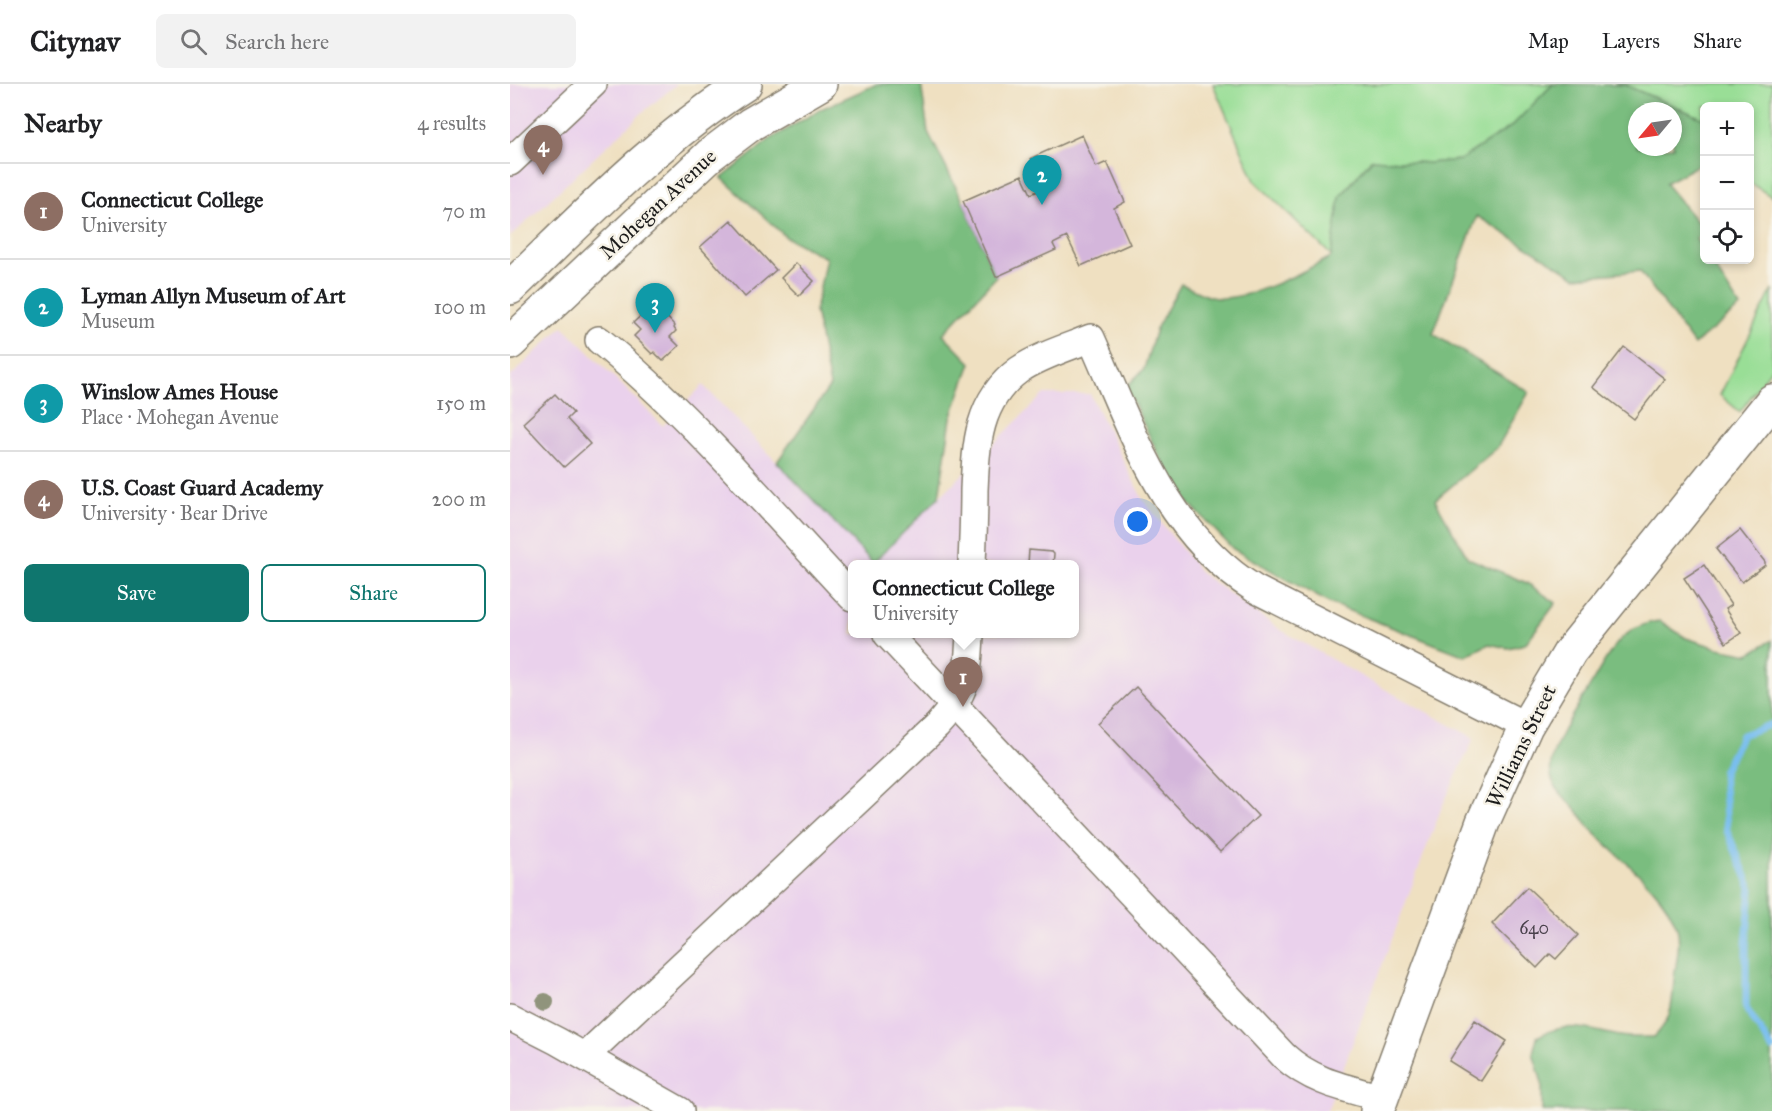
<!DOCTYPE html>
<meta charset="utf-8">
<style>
body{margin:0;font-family:"IM FELL Great Primer",serif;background:#f2f2f2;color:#202124}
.controls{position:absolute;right:18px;top:18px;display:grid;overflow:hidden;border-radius:9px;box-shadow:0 3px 9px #0003}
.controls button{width:54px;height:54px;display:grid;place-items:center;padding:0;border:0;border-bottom:2px solid #e0e0e0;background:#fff;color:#202124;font:30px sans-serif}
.compass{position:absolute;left:1118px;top:18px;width:54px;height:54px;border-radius:50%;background:#fff;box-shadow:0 3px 9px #0003;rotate:241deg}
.you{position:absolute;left:628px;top:438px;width:21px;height:21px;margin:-15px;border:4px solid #fff;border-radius:50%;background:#1a73e8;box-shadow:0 0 0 9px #1a73e833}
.badge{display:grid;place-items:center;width:39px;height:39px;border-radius:50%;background:#0f766e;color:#fff;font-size:20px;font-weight:700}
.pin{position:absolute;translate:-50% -50px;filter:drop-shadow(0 2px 3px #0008)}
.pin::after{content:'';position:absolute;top:32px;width:21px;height:18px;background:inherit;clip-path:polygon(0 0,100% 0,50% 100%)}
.popup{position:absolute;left:338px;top:476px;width:231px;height:78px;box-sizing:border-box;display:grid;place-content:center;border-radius:9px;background:#fff;filter:drop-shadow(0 2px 4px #0005);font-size:20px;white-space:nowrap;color:#757577}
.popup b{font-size:22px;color:#202124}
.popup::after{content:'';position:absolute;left:50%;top:100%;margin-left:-12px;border:12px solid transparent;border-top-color:#fff}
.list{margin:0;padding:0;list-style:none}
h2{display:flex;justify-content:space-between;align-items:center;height:78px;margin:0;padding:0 24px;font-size:26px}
h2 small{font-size:20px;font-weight:400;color:#757577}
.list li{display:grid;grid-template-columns:39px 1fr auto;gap:18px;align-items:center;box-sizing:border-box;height:96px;padding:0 24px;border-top:2px solid #e0e0e0}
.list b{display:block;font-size:22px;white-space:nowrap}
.list p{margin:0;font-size:20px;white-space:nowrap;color:#757577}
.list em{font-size:20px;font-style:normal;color:#757577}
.actions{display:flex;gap:12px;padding:18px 24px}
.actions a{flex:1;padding:14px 0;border:2px solid #0f766e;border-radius:9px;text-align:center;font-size:21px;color:#0f766e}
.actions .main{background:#0f766e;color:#fff}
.icon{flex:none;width:33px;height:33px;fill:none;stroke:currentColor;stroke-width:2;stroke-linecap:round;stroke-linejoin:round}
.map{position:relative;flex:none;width:1262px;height:1027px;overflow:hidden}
header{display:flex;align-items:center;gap:36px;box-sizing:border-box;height:84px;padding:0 30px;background:#fff;border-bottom:2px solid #e0e0e0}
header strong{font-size:28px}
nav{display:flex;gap:33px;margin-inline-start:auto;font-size:21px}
.search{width:420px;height:54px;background:#f2f2f2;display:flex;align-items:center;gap:15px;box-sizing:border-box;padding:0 21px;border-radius:9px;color:#757577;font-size:22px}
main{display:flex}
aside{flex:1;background:#fff}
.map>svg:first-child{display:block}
</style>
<header>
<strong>Citynav</strong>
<div class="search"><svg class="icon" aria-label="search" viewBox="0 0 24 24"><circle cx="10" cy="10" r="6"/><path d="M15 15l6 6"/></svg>Search here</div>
<nav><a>Map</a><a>Layers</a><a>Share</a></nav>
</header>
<main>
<aside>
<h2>Nearby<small>4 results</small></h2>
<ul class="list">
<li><span class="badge" style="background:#8d6e63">1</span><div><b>Connecticut College</b><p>University</p></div><em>70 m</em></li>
<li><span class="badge" style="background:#0f9aa8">2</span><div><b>Lyman Allyn Museum of Art</b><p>Museum</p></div><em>100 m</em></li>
<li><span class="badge" style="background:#0f9aa8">3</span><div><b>Winslow Ames House</b><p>Place · Mohegan Avenue</p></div><em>150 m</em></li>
<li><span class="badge" style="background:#8d6e63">4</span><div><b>U.S. Coast Guard Academy</b><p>University · Bear Drive</p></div><em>200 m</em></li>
</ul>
<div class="actions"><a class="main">Save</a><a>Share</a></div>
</aside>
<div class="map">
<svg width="1262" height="1027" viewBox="0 0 1262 1027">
<rect width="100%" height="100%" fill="#f7f3e8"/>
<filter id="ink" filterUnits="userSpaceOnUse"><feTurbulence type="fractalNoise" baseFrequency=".0167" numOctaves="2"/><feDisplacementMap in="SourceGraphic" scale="12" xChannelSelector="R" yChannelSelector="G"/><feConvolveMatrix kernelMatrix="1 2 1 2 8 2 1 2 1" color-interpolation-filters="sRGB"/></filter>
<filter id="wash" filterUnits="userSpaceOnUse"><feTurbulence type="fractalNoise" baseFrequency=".008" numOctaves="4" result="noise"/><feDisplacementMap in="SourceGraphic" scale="24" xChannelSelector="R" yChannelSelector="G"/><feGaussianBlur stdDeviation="1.35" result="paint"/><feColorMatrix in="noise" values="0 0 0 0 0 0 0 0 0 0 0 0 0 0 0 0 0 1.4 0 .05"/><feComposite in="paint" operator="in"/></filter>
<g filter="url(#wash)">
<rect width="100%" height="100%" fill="#efe0c1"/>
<path fill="#ead1ec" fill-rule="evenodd" d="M0 0H167L133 28 0 153Z
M53 242 153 342 193 301 363 479 534 310H580L633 416 692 490 769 545 849 591 964 654 931 725 817 1027H0V293ZM342 480H564V550H342Z"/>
<path fill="#99de96" stroke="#5a7d59" stroke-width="1.5" d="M703 0H1043L1002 42 950 76 919 79 861 75 830 113 822 172 745 97Z
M1104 0H1262V113L1240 99V22H1194V35L1115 1Z
M1262 206V284L1230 328 1210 311Z"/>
<path fill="#7abd7f" stroke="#4b6c4e" stroke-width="1.5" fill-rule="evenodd" d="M367 0H411L418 48 453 117 486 193 433 250 461 279 441 334 429 413 363 479 267 378 320 302 305 227 316 174 277 154 212 94 259 56 311 25Z
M1043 0 1115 1 1194 35V78L1155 99 1194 146 1186 155 1194 167V176H1200L1230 223 1184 261 1130 187 1066 193 967 132 923 250 1019 308 987 364 925 416 958 474 1017 499 1046 519 1015 560 998 564 979 560 955 572 819 519 723 465 675 415 650 374 616 303 634 285 646 245 671 200C681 204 695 213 706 214 741 216 791 189 821 173L830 113 862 75 919 79 950 76 1002 42ZM1127 27H1163V63H1127Z
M1150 537 1176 554 1208 564 1239 570 1262 556V1027H1032V999L1023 969 1027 953C1057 936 1079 946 1110 952 1121 954 1133 953 1144 953 1163 934 1162 921 1164 895 1166 878 1172 857 1166 841 1151 803 1115 780 1088 752 1079 744 1072 733 1065 724 1056 714 1043 705 1041 691 1036 666 1070 620 1083 597 1100 567 1113 541 1150 537Z"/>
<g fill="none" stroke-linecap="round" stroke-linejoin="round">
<path stroke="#78beef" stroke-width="7" d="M1262 640 1232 651 1213 688 1217 747 1241 804 1236 861V924L1262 965"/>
</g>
<g id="blocks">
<path fill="#d4b6db" d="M572 51 586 83 597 78 615 118 604 124 620 160 571 182 557 153 543 160 546 166 486 193 453 117 512 91 521 110 535 104 521 74Z
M221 136 266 186 235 213 190 163Z
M286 179 304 197 289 212 271 194Z
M139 224 149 234 151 231 154 234 156 232 165 242 164 244 166 247 160 253 169 262 153 277 144 268 142 270 124 252 130 246 123 239Z
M1114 263 1155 295 1124 335 1083 303Z
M45 310 63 329 57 335 80 360 54 383 13 339Z
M1230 446 1255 478V481L1232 498 1206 465Z
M519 466 542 468 544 470 543 480H518Z
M1194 481 1221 521 1215 525 1231 549 1216 559 1174 494Z
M626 603 748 732 710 768 588 639Z
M1017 803 1068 851 1046 875 1040 870 1027 884 982 840Z
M965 936 997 957 971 997 939 977Z"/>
</g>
</g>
<g filter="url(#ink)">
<use href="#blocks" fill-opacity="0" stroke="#867e6e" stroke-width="1.5"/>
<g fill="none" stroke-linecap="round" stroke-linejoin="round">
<defs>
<path id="minor" d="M0 78 83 0
M89 256C182 332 260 426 342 513
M462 480C463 456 464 431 464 406 466 360 468 316 509 286 529 272 559 263 581 254 622 346 655 449 745 505L1016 642
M377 550 774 972C802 998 836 1004 872 1014
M0 933 47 957 170 1027
M75 972 427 642C457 609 458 592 460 550"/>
<path id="tertiary" d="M867 1027 973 738 1016 642 1060 568 1262 317"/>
<path id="trunk" d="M0 204C75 132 147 56 235 0
M0 259 200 71 241 40 310 0"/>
</defs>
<use href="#minor" stroke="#867e6e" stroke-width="30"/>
<use href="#tertiary" stroke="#867e6e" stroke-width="36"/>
<use href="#trunk" stroke="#867e6e" stroke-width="36"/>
<use href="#minor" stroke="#fff" stroke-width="27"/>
<use href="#tertiary" stroke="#fff" stroke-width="33"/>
<use href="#trunk" stroke="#fff" stroke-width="33"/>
</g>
<circle fill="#90947b" cx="35" cy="918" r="9"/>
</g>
<g text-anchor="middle" stroke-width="5" stroke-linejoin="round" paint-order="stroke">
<g font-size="18" fill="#4a424c">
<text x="1024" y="850">640</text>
</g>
<g font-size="21" fill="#1c1c1c" stroke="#f7f3e8">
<text transform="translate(148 120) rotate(-43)" y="7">Mohegan Avenue</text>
<text transform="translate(1011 662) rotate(-64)" y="7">Williams Street</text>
</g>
</g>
</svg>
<div class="controls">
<button>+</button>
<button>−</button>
<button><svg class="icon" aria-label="locate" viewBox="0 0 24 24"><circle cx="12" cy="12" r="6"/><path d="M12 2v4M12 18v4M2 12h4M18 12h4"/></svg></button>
</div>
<svg class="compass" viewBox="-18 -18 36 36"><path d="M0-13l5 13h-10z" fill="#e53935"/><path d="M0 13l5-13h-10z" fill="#757577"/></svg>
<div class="you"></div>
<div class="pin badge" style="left:453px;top:623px;background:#8d6e63">1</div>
<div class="popup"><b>Connecticut College</b>University</div>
<div class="pin badge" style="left:532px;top:121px;background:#0f9aa8">2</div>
<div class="pin badge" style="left:145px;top:249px;background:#0f9aa8">3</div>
<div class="pin badge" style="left:33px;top:91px;background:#8d6e63">4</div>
</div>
</main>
